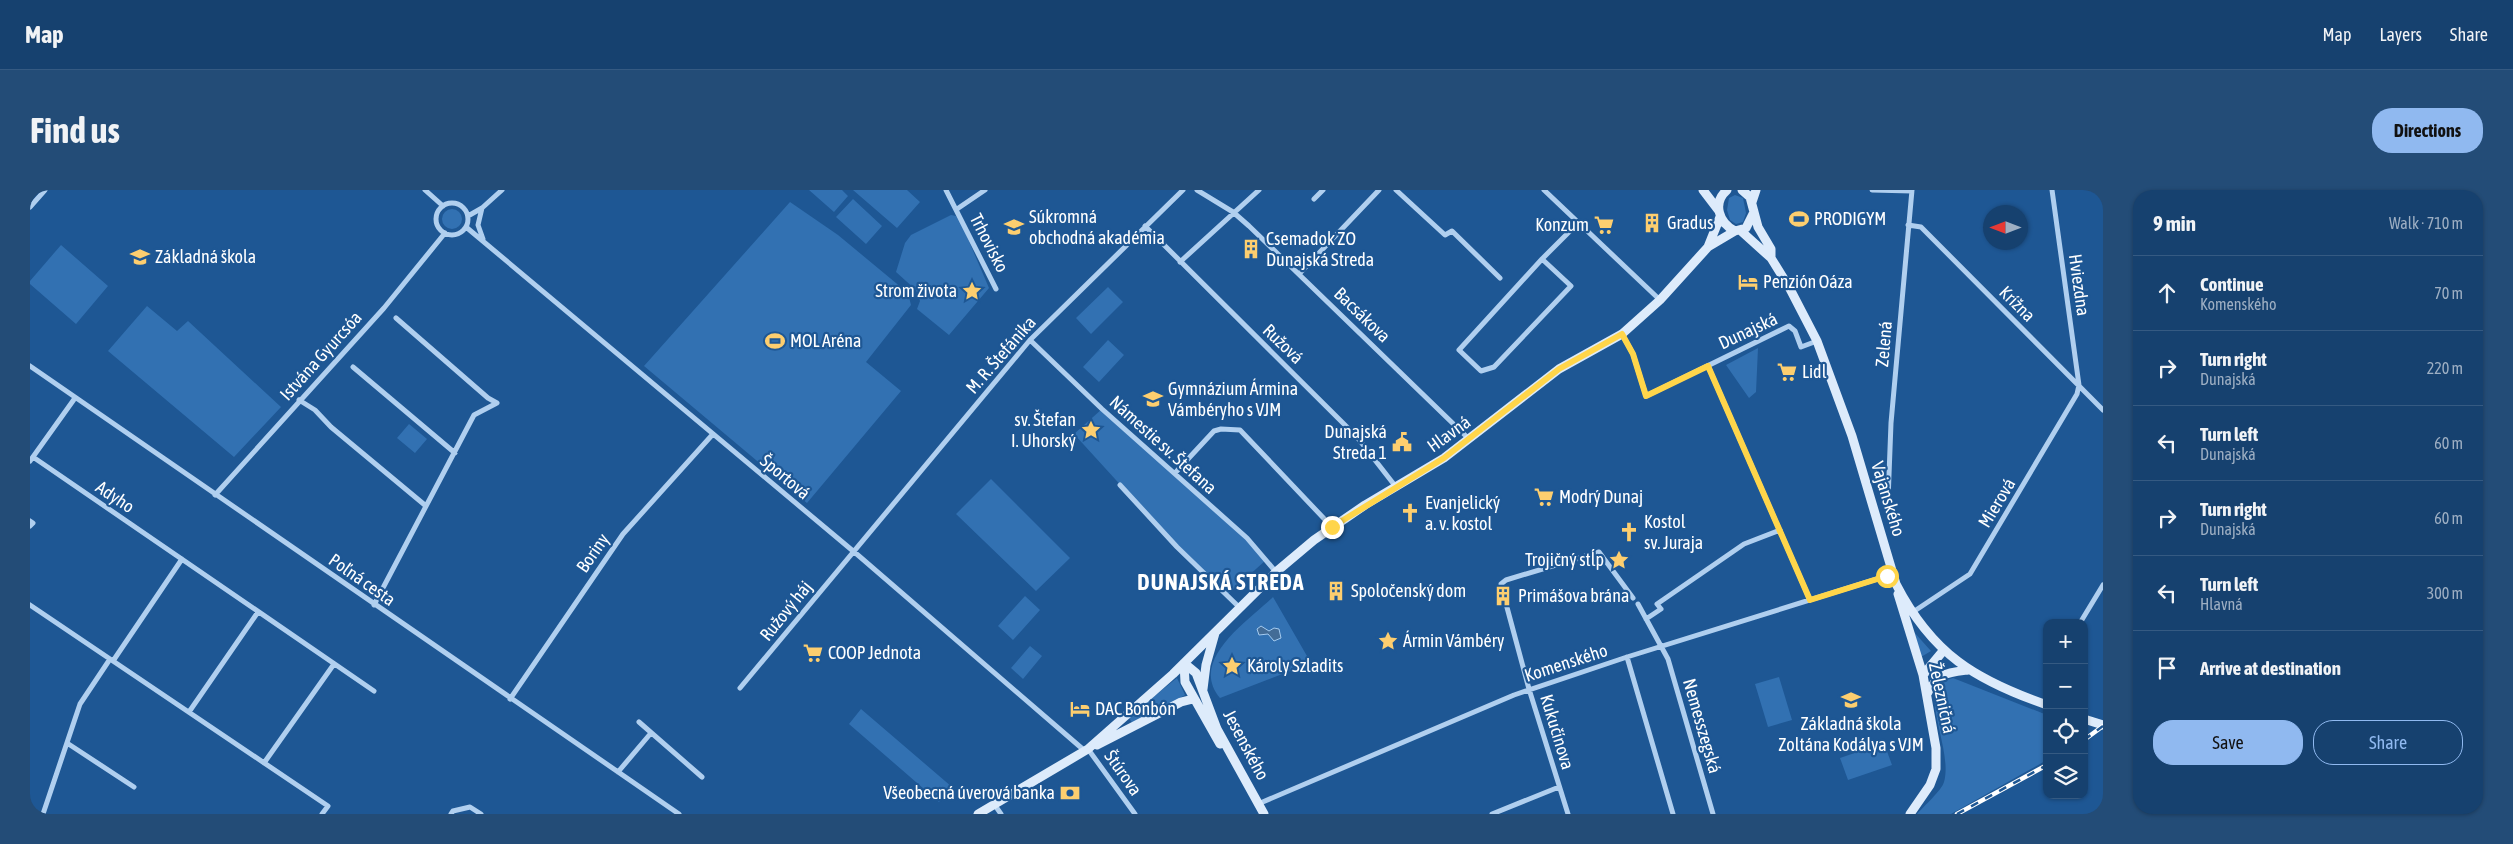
<!DOCTYPE html>
<meta charset="utf-8">
<style>
body{margin:0;font-family:"Asap Condensed",sans-serif;background:#234c77;color:#f1f3f6}
.controls{position:absolute;right:15px;bottom:15px;display:grid;overflow:hidden;border-radius:10px;box-shadow:0 1px 4px #0004}
.controls button{width:45px;height:45px;display:grid;place-items:center;padding:0;border:0;border-bottom:1px solid #355a82;background:#16416f;color:#f1f3f6;font:25px sans-serif}
.compass{position:absolute;left:1953px;top:15px;width:45px;height:45px;border-radius:50%;background:#16416f;box-shadow:0 1px 4px #0004;rotate:270deg}
.stop{position:absolute;width:15px;height:15px;margin:-11px;border:4px solid #ffd54a;border-radius:50%;background:#fff}
.stop.end{background:#ffd54a;border-color:#fff;box-shadow:0 1px 5px #0008}
.list{margin:0;padding:0;list-style:none}
h2{display:flex;justify-content:space-between;align-items:center;height:65px;margin:0;padding:0 20px;font-size:21px}
h2 small{font-size:16px;font-weight:400;color:#9eafc3}
.list li{display:grid;grid-template-columns:32px 1fr auto;gap:15px;align-items:center;box-sizing:border-box;height:75px;padding:0 20px;border-top:1px solid #355a82}
.list b{display:block;font-size:19px;white-space:nowrap}
.list p{margin:0;font-size:16px;white-space:nowrap;color:#9eafc3}
.list em{font-size:16px;font-style:normal;color:#9eafc3}
.actions{display:flex;gap:10px;padding:15px 20px}
.actions a{flex:1;padding:11px 0;border:1px solid #90b9f0;border-radius:20px;text-align:center;font-size:18px;color:#90b9f0}
.actions .main{background:#90b9f0;color:#111}
.icon{flex:none;width:28px;height:28px;fill:none;stroke:currentColor;stroke-width:2;stroke-linecap:round;stroke-linejoin:round}
.map{position:relative;flex:none;width:2073px;height:624px;overflow:hidden;border-radius:20px}
header{display:flex;align-items:center;gap:30px;box-sizing:border-box;height:70px;padding:0 25px;background:#16416f;border-bottom:1px solid #355a82}
header strong{font-size:24px}
nav{display:flex;gap:28px;margin-inline-start:auto;font-size:18px}
.intro{display:flex;align-items:center;justify-content:space-between;box-sizing:border-box;height:120px;padding:0 30px}
h1{margin:0;font-size:35px}
.button{padding:12px 22px;border-radius:20px;background:#90b9f0;color:#111;font-size:18px;font-weight:700}
main{display:flex;gap:30px;padding:0 30px}
aside{flex:1;background:#16416f;border-radius:20px;box-shadow:0 1px 4px #0004}
.map>svg:first-child{display:block}
</style>
<header>
<strong>Map</strong>
<nav><a>Map</a><a>Layers</a><a>Share</a></nav>
</header>
<div class="intro"><h1>Find us</h1><a class="button">Directions</a></div>
<main>
<div class="map">
<svg width="2073" height="624" viewBox="0 0 2073 624">
<rect width="100%" height="100%" fill="#1e5794"/>
<path fill="#3271b2" d="M779 0H812L818 6 804 22Z
M823 0H877L890 12 867 38Z
M1705 5 1713 8 1716 23 1713 32 1706 34 1700 30 1697 20 1699 8Z
M823 9 852 36 836 54 806 27Z
M760 12 808 45 878 103 881 115 836 172 871 201 777 313 614 176Z
M412 29a10 10 0 1 1 20 0a10 10 0 1 1-20 0Z
M921 25 926 26 932 35 959 98 919 145 887 119 890 111 886 100 866 82 875 53 881 45Z
M31 55 78 96 46 134 0 94V91Z
M1078 97 1093 112 1061 144 1046 128Z
M117 116 147 141 158 131 251 217 204 267 78 161Z
M1078 150 1094 165 1069 192 1053 177Z
M1728 158 1726 202 1719 208 1696 175Z
M1072 219 1217 348 1236 370 1197 405 1147 357 1044 244Z
M379 234 397 249 385 263 367 248Z
M961 289 1040 368 1006 401 926 324Z
M995 406 1010 420 983 450 968 436Z
M1243 407 1281 473 1190 508C1158 470 1218 431 1243 407Z
M1883 441 1901 461 1891 467Z
M1000 456 1012 466 993 489 981 478Z
M1749 487 1762 530 1738 537 1725 494Z
M1147 488 1155 505 1104 535 1098 527Z
M1923 488 2017 525V570L1921 624H1887C1893 617 1912 600 1914 592 1922 564 1897 517 1907 497 1910 491 1917 490 1923 488Z
M831 519 922 597 909 612 819 534Z
M1854 553 1862 575 1818 590 1810 568Z"/>
<path fill="#436c97" stroke="#a4cbf0" d="M1231 436 1239 441 1244 438 1249 439 1251 448 1244 451 1238 444 1229 445 1227 439Z"/>
<g fill="none" stroke-linecap="round" stroke-linejoin="round">
<path stroke="#b0cfef" stroke-width="5" d="M395 0 413 16
M916 0 966 99
M1167 0 1203 22 1219 36 1439 249
M1366 0 1415 45 1422 41 1470 88
M1514 0 1630 110
M1842 0 1882 1
M1284 9 1293 0
M406 29a16 16 0 1 1 32 0a16 16 0 1 1-32 0Z
M0 17 15 0
M452 18 448 35 453 49
M927 19 955 0
M438 26 452 18 472 0
M1878 35 1891 37 2073 220
M1115 36 1327 247 1366 297
M436 37 829 366 1055 561
M1512 69 1541 96 1464 177 1451 181 1429 160 1512 69 1549 32
M1150 72 1229 0
M1270 83 1349 0
M366 128 458 208 467 213
M1592 144 1603 164 1616 206 1759 136 1765 141 1771 157 1787 151
M1000 150 1072 219 1217 348 1246 382
M0 176 649 624
M1678 176 1780 410
M323 177 425 263
M269 210 285 220 301 237 396 316
M3 267 344 501
M0 271 45 208
M1145 283 1184 241 1191 239 1210 240 1302 337
M1090 295 1147 357 1210 418
M185 305 354 118 415 43
M1858 311 1861 233 1882 0
M0 331 3 333 0 336
M1473 401 1471 394 1476 390 1569 362 1603 408
M1475 410 1499 499 1538 624
M1608 414 1638 469 1683 624
M0 415 298 616 292 624
M344 415 444 225 467 213
M1883 422 1940 384 2047 204 2049 195 2022 0
M1616 429 1631 419 1627 414 1714 354 1750 340
M2050 433 2073 395
M1597 467 1643 624
M83 471 152 369
M710 498 1000 150 1153 0
M480 509 593 344 683 244
M159 522 228 422
M609 532 672 587
M37 553 104 597
M1058 559 1105 624
M234 573 304 474
M588 582 621 543
M964 614 971 624
M1228 614 1484 505 1597 467 1863 384
M13 624 50 514 80 469
M421 624 423 621 440 617 451 624
M1462 624 1529 597"/>
<path stroke="#ddebfb" stroke-width="9" d="M1673 0 1689 21
M1697 0C1682 13 1689 33 1705 41
M1712 0 1720 7 1728 37 1741 59V68
M1722 12 1726 0
M1711 41 1741 68 1759 97 1787 151 1822 246 1866 394C1902 464 1945 490 2017 515
M1678 57 1690 27
M1868 404 1893 485 1906 558V579L1900 595 1880 624
M1154 473 1166 483 1187 539 1234 624
M1154 473 1155 492 1190 554
M1893 485 1913 461
M1173 499 1176 475 1185 443
M1897 504C1908 483 1915 483 1938 480
M2054 529 2073 535
M1067 555 1151 512 1163 509
M948 624 1058 559 1143 484 1246 382 1284 350 1335 315 1414 268 1529 179 1592 144 1630 110 1678 57 1705 41 1716 38 1723 24"/>
<defs>
<path id="rail" d="M2054 550 2073 536
M1927 624 2017 575"/>
</defs>
<use href="#rail" stroke="#fff" stroke-width="4.5"/>
<use href="#rail" stroke="#1e5794" stroke-width="2.5" stroke-dasharray="8" stroke-linecap="butt"/>
</g>
<g fill="none" stroke-linecap="round" stroke-linejoin="round">
<path stroke="#ffd54a" stroke-width="6" d="M1302 337 1414 268 1529 179 1592 144 1603 164 1616 206 1678 176 1780 410 1857 386"/>
</g>
<defs>
<symbol id="stadium-bare" viewBox="-9 -9 18 18"><path d="M0-5a6.5 5 0 1 0 0 10a6.5 5 0 1 0 0-10ZM-3.5-1.8h7v3.6h-7Z" fill="#fdce6f" stroke="#1e5794" stroke-width="2.5" paint-order="stroke"/></symbol>
<symbol id="building-bare" viewBox="-9 -9 18 18"><path d="M-4-6H4V6H1V3H-1V6H-4ZM-2.5-4.3h1.7v1.8h-1.7ZM.8-4.3h1.7v1.8H.8ZM-2.5-1h1.7V.8h-1.7ZM.8-1h1.7V.8H.8Z" fill="#fdce6f" stroke="#1e5794" stroke-width="2.5" paint-order="stroke"/></symbol>
<symbol id="supermarket-bare" viewBox="-9 -9 18 18"><path d="M-6-5.5h2.5l.6 2H6L4.5 2H-2.5L-4.4-4H-6ZM-1.5 3.2a1.3 1.3 0 1 0 .1 0ZM3 3.2a1.3 1.3 0 1 0 .1 0Z" fill="#fdce6f" stroke="#1e5794" stroke-width="2.5" paint-order="stroke"/></symbol>
<symbol id="school-bare" viewBox="-9 -9 18 18"><path d="M0-5L7-2L0 1L-7-2ZM-4 1L0 2.5L4 1V4Q0 6-4 4Z" fill="#fdce6f" stroke="#1e5794" stroke-width="2.5" paint-order="stroke"/></symbol>
<symbol id="hotel-bare" viewBox="-9 -9 18 18"><path d="M-6-4.5h1.5V1H6V5H4.5V3h-9V5H-6ZM-4 0a1.8 1.8 0 1 1 3.6 0ZM.5 0V-2.5h3Q6-2.5 6 0Z" fill="#fdce6f" stroke="#1e5794" stroke-width="2.5" paint-order="stroke"/></symbol>
<symbol id="sight-bare" viewBox="-9 -9 18 18"><path d="M0-6L1.8-2.2L6-1.7L2.9 1.2L3.7 5.4L0 3.3L-3.7 5.4L-2.9 1.2L-6-1.7L-1.8-2.2Z" fill="#fdce6f" stroke="#1e5794" stroke-width="2.5" paint-order="stroke"/></symbol>
<symbol id="civic-bare" viewBox="-9 -9 18 18"><path d="M-.6-6.5H3V-4.5H.6V-3L4-1V1h2V6H-6V1h2V-1L-.6-3ZM-1.2 2.5V6h2.4V2.5Z" fill="#fdce6f" stroke="#1e5794" stroke-width="2.5" paint-order="stroke"/></symbol>
<symbol id="church-bare" viewBox="-9 -9 18 18"><path d="M-1.2-6h2.4v3.5h3.3v2.4h-3.3V6h-2.4V-.1h-3.3v-2.4h3.3Z" fill="#fdce6f" stroke="#1e5794" stroke-width="2.5" paint-order="stroke"/></symbol>
<symbol id="bank-bare" viewBox="-9 -9 18 18"><path d="M-6-4H6V4H-6ZM0-2.3a2.3 2.3 0 1 0 0 4.6a2.3 2.3 0 1 0 0-4.6Z" fill="#fdce6f" stroke="#1e5794" stroke-width="2.5" paint-order="stroke"/></symbol>
</defs>
<g fill-rule="evenodd">
<use href="#stadium-bare" x="1755" y="15" width="28" height="28"/>
<use href="#building-bare" x="1608" y="19" width="28" height="28"/>
<use href="#supermarket-bare" x="1560" y="21" width="28" height="28"/>
<use href="#school-bare" x="970" y="23" width="28" height="28"/>
<use href="#building-bare" x="1207" y="45" width="28" height="28"/>
<use href="#school-bare" x="96" y="53" width="28" height="28"/>
<use href="#hotel-bare" x="1704" y="78" width="28" height="28"/>
<use href="#sight-bare" x="928" y="87" width="28" height="28"/>
<use href="#stadium-bare" x="731" y="137" width="28" height="28"/>
<use href="#supermarket-bare" x="1743" y="168" width="28" height="28"/>
<use href="#school-bare" x="1109" y="195" width="28" height="28"/>
<use href="#sight-bare" x="1047" y="226" width="28" height="28"/>
<use href="#civic-bare" x="1358" y="238" width="28" height="28"/>
<use href="#supermarket-bare" x="1500" y="293" width="28" height="28"/>
<use href="#church-bare" x="1366" y="309" width="28" height="28"/>
<use href="#church-bare" x="1585" y="328" width="28" height="28"/>
<use href="#sight-bare" x="1575" y="356" width="28" height="28"/>
<use href="#building-bare" x="1292" y="387" width="28" height="28"/>
<use href="#building-bare" x="1459" y="392" width="28" height="28"/>
<use href="#sight-bare" x="1344" y="437" width="28" height="28"/>
<use href="#supermarket-bare" x="769" y="449" width="28" height="28"/>
<use href="#sight-bare" x="1188" y="462" width="28" height="28"/>
<use href="#school-bare" x="1807" y="496" width="28" height="28"/>
<use href="#hotel-bare" x="1036" y="505" width="28" height="28"/>
<use href="#bank-bare" x="1026" y="589" width="28" height="28"/>
</g>
<g text-anchor="middle" stroke-width="4.5" stroke-linejoin="round" paint-order="stroke">
<g font-size="18" fill="#fff" stroke="#1e5794" text-anchor="start">
<text x="999" y="33">Súkromná<tspan x="999" dy="21">obchodná akadémia</tspan></text>
<text x="1784" y="35">PRODIGYM</text>
<text x="1637" y="39">Gradus</text>
<text x="1559" y="41" text-anchor="end">Konzum</text>
<text x="1236" y="55">Csemadok ZO<tspan x="1236" dy="21">Dunajská Streda</tspan></text>
<text x="125" y="73">Základná škola</text>
<text x="1733" y="98">Penzión Oáza</text>
<text x="927" y="107" text-anchor="end">Strom života</text>
<text x="760" y="157">MOL Aréna</text>
<text x="1772" y="188">Lidl</text>
<text x="1138" y="205">Gymnázium Ármina<tspan x="1138" dy="21">Vámbéryho s VJM</tspan></text>
<text x="1046" y="236" text-anchor="end">sv. Štefan<tspan x="1046" dy="21">I. Uhorský</tspan></text>
<text x="1357" y="248" text-anchor="end">Dunajská<tspan x="1357" dy="21">Streda 1</tspan></text>
<text x="1529" y="313">Modrý Dunaj</text>
<text x="1395" y="319">Evanjelický<tspan x="1395" dy="21">a. v. kostol</tspan></text>
<text x="1614" y="338">Kostol<tspan x="1614" dy="21">sv. Juraja</tspan></text>
<text x="1574" y="376" text-anchor="end">Trojičný stĺp</text>
<text x="1321" y="407">Spoločenský dom</text>
<text x="1488" y="412">Primášova brána</text>
<text x="1373" y="457">Ármin Vámbéry</text>
<text x="798" y="469">COOP Jednota</text>
<text x="1217" y="482">Károly Szladits</text>
<text x="1065" y="525">DAC Bonbón</text>
<text x="1821" y="540" text-anchor="middle">Základná škola<tspan x="1821" dy="21">Zoltána Kodálya s VJM</tspan></text>
<text x="1025" y="609" text-anchor="end">Všeobecná úverová banka</text>
</g>
<g font-size="18" fill="#fff" stroke="#1e5794">
<text transform="translate(959 53) rotate(63)" y="6">Trhovisko</text>
<text transform="translate(2049 95) rotate(82)" y="6">Hviezdna</text>
<text transform="translate(1987 114) rotate(45)" y="6">Krížna</text>
<text transform="translate(1332 125) rotate(44)" y="6">Bacsákova</text>
<text transform="translate(1718 141) rotate(-25)" y="6">Dunajská</text>
<text transform="translate(1253 154) rotate(44)" y="6">Ružová</text>
<text transform="translate(1854 154) rotate(-85)" y="6">Zelená</text>
<text transform="translate(971 165) rotate(-49)" y="6">M. R. Štefánika</text>
<text transform="translate(291 166) rotate(-48)" y="6">Istvána Gyurcsóa</text>
<text transform="translate(1419 244) rotate(-36)" y="6">Hlavná</text>
<text transform="translate(1133 255) rotate(42)" y="6">Námestie sv. Štefana</text>
<text transform="translate(755 287) rotate(40)" y="6">Športová</text>
<text transform="translate(85 307) rotate(34)" y="6">Adyho</text>
<text transform="translate(1858 309) rotate(73)" y="6">Vajanského</text>
<text transform="translate(1967 313) rotate(-59)" y="6">Mierová</text>
<text transform="translate(563 363) rotate(-55)" y="6">Boriny</text>
<text transform="translate(332 390) rotate(35)" y="6">Poľná cesta</text>
<text transform="translate(756 421) rotate(-51)" y="6">Ružový háj</text>
<text transform="translate(1536 473) rotate(-18)" y="6">Komenského</text>
<text transform="translate(1912 508) rotate(78)" y="6">Železničná</text>
<text transform="translate(1672 536) rotate(74)" y="6">Nemesszegská</text>
<text transform="translate(1527 542) rotate(73)" y="6">Kukučínova</text>
<text transform="translate(1216 555) rotate(62)" y="6">Jesenského</text>
<text transform="translate(1093 583) rotate(55)" y="6">Štúrova</text>
</g>
<g font-size="22" font-weight="bold" letter-spacing="1" fill="#fff" stroke="#1e5794">
<text x="1191" y="400">DUNAJSKÁ STREDA</text>
</g>
</g>
</svg>
<div class="controls">
<button>+</button>
<button>−</button>
<button><svg class="icon" aria-label="locate" viewBox="0 0 24 24"><circle cx="12" cy="12" r="6"/><path d="M12 2v4M12 18v4M2 12h4M18 12h4"/></svg></button>
<button><svg class="icon" aria-label="layers" viewBox="0 0 24 24"><path d="M12 4l9 5-9 5-9-5zM3 14l9 5 9-5"/></svg></button>
</div>
<svg class="compass" viewBox="-18 -18 36 36"><path d="M0-13l5 13h-10z" fill="#e53935"/><path d="M0 13l5-13h-10z" fill="#9eafc3"/></svg>
<div class="stop" style="left:1857px;top:386px"></div>
<div class="stop end" style="left:1302px;top:337px"></div>
</div>
<aside>
<h2>9 min<small>Walk · 710 m</small></h2>
<ul class="list">
<li><svg class="icon" aria-label="ahead" viewBox="0 0 24 24"><path d="M12 20V5M6 11l6-6 6 6"/></svg><div><b>Continue</b><p>Komenského</p></div><em>70 m</em></li>
<li><svg class="icon" aria-label="right" viewBox="0 0 24 24"><path d="M7 20v-9h11M14 6l5 5-5 5"/></svg><div><b>Turn right</b><p>Dunajská</p></div><em>220 m</em></li>
<li><svg class="icon" aria-label="left" viewBox="0 0 24 24"><path d="M17 20v-9H6M10 6l-5 5 5 5"/></svg><div><b>Turn left</b><p>Dunajská</p></div><em>60 m</em></li>
<li><svg class="icon" aria-label="right" viewBox="0 0 24 24"><path d="M7 20v-9h11M14 6l5 5-5 5"/></svg><div><b>Turn right</b><p>Dunajská</p></div><em>60 m</em></li>
<li><svg class="icon" aria-label="left" viewBox="0 0 24 24"><path d="M17 20v-9H6M10 6l-5 5 5 5"/></svg><div><b>Turn left</b><p>Hlavná</p></div><em>300 m</em></li>
<li><svg class="icon" aria-label="arrive" viewBox="0 0 24 24"><path d="M6 21V4h12l-3 4 3 4H6"/></svg><div><b>Arrive at destination</b></div></li>
</ul>
<div class="actions"><a class="main">Save</a><a>Share</a></div>
</aside>
</main>
